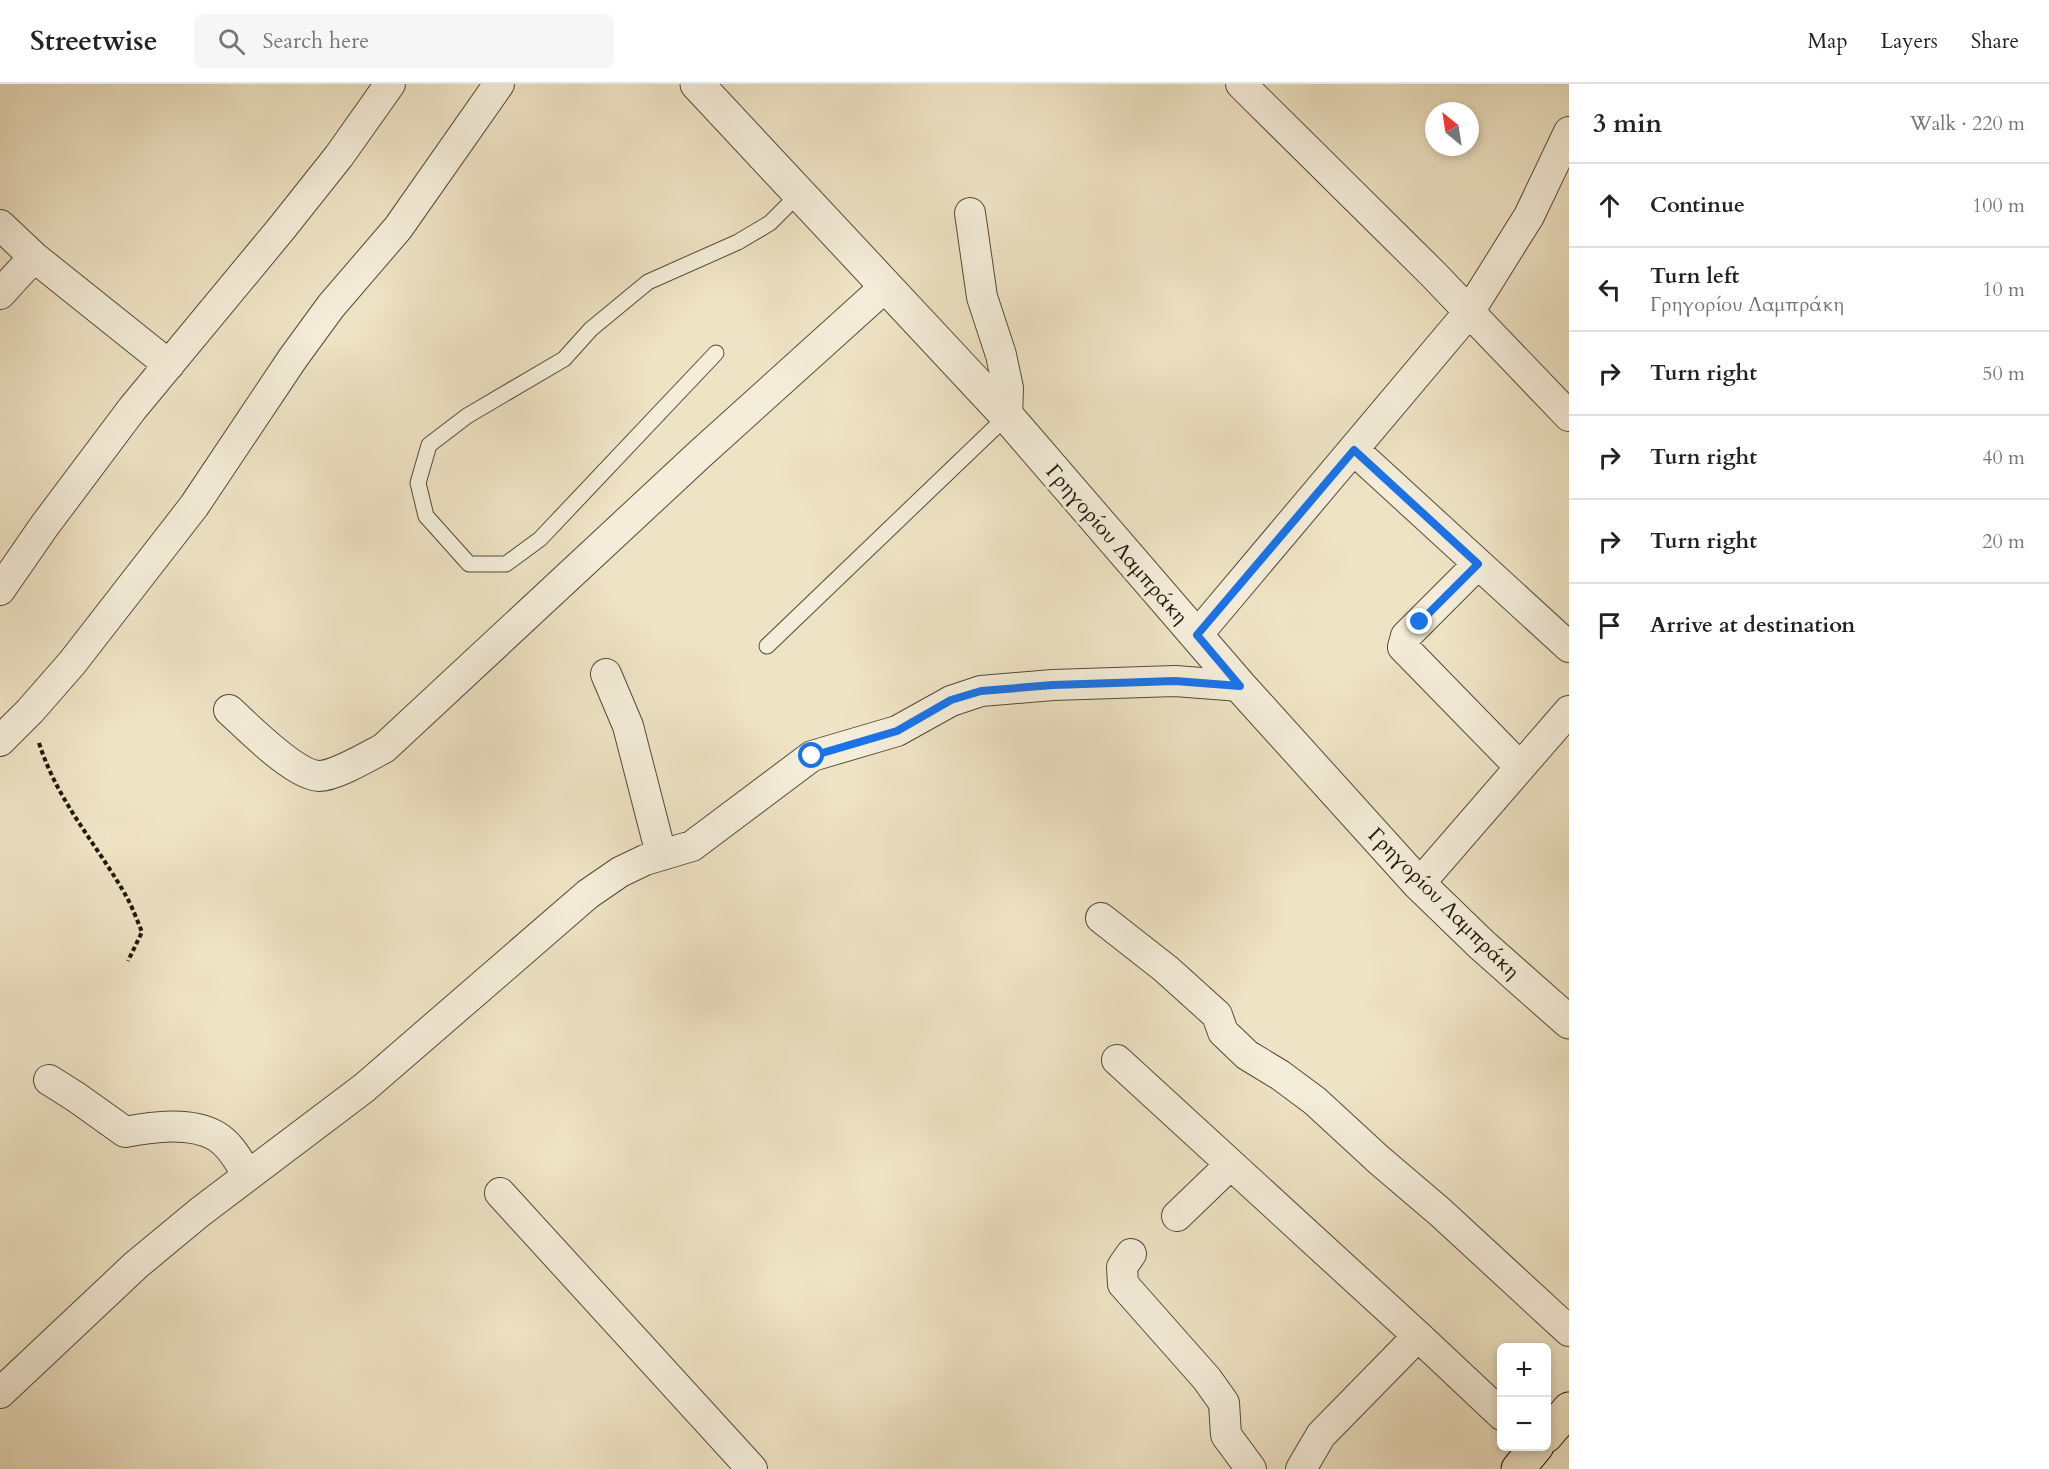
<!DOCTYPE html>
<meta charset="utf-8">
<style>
body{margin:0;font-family:Cardo,serif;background:#f6f6f6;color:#222}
.controls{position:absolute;right:18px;bottom:18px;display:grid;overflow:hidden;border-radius:9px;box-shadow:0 3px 9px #0003}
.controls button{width:54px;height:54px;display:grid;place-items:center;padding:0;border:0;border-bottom:2px solid #e0e0e0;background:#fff;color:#222;font:30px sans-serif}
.compass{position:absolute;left:1425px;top:18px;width:54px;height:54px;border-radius:50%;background:#fff;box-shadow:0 3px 9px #0003;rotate:330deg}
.stop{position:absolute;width:18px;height:18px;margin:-14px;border:4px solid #1a73e8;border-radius:50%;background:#fff}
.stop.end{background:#1a73e8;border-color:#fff;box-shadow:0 2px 6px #0008}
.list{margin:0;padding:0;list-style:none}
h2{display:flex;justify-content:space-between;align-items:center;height:78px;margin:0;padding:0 24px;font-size:26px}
h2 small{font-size:20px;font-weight:400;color:#767676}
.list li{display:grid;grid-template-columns:39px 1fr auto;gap:18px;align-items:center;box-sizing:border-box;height:84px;padding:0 24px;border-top:2px solid #e0e0e0}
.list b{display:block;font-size:22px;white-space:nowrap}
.list p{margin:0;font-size:20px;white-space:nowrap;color:#767676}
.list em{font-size:20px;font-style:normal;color:#767676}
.icon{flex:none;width:33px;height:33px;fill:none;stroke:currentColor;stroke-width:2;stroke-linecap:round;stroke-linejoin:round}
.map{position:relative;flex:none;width:1569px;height:1385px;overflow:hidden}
header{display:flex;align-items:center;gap:36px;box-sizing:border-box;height:84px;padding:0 30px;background:#fff;border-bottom:2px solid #e0e0e0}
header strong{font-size:28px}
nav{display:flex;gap:33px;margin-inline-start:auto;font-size:21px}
.search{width:420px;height:54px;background:#f6f6f6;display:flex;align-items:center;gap:15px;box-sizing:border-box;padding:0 21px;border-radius:9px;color:#767676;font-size:22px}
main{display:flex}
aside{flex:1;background:#fff}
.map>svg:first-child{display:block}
</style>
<header>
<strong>Streetwise</strong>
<div class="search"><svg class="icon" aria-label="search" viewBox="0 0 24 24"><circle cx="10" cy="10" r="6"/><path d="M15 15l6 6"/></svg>Search here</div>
<nav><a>Map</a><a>Layers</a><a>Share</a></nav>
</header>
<main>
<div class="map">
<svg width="1569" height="1385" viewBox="0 0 1569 1385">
<rect width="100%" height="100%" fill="#eee3c4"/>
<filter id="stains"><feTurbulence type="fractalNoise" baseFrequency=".00333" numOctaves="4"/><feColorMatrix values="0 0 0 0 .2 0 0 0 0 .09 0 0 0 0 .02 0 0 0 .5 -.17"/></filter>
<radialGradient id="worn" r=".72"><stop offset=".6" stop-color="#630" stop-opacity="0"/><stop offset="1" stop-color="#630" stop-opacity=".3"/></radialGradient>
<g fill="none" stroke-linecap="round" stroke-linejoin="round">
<defs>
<path id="service" d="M716 269 540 455 506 480H469L426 432 418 399 429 361 467 332 564 275 591 245 648 198 738 158 770 139 800 109
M767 562 1007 332"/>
<path id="minor" d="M1241 0 1433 190 1569 332
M970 129 982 213 1001 271 1008 304 1007 332
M0 141 34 173 169 281
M0 210 34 173
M1354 366 1569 563
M1478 480 1406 552 1403 563 1519 682
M0 506 45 441 132 325 281 145 339 72 390 0
M1197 551 1469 228 1529 132 1569 48
M606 590 628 642 661 770
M229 626C248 643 294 691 319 692 335 692 369 672 384 664L700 370 885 203
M0 657 30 627 72 579 194 422 293 274 331 222 398 144 499 0
M1419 800 1569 627
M1101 834 1166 885 1217 931 1223 948 1247 971 1280 991 1315 1017 1379 1076 1440 1128 1569 1247
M1117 976 1418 1252 1502 1331
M49 996 76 1013 125 1048C152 1043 190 1037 216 1052 231 1061 239 1078 248 1091
M500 1109 752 1385
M1177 1132 1230 1081
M1131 1170 1122 1183 1123 1200 1207 1295 1224 1319 1226 1351 1251 1385
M0 1309 136 1181 200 1128 364 1004 588 810 620 788 645 776 692 762 812 672 897 647 951 617 981 607 1053 601 1175 597 1240 602
M1301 1385 1321 1351 1418 1252"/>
<path id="tertiary" d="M697 0 1007 332 1240 602 1419 800 1482 861 1569 938"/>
<path id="primary" d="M1546 1352 1569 1325
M1518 1385 1537 1362"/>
</defs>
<use href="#service" stroke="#554a38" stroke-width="17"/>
<use href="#minor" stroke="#554a38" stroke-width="32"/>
<use href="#tertiary" stroke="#554a38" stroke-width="35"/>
<use href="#primary" stroke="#22170a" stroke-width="35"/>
<path stroke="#22170a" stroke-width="4" stroke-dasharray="4.5 3" stroke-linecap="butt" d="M39 659C58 718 95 758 125 810 132 822 137 836 142 848L128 877"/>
<use href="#service" stroke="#f4edd9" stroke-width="15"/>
<use href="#minor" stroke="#f4edd9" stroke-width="30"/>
<use href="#tertiary" stroke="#f4edd9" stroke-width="33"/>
<use href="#primary" stroke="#eee3c4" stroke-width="33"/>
</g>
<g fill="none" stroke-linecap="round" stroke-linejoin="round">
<path stroke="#1a73e8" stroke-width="8" d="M812 672 897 647 951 616 981 607 1053 601 1175 597 1240 602 1197 551 1354 366 1478 480 1420 538"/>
</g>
<g text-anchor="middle" stroke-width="6" stroke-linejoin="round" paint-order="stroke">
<g font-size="21" fill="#22170a" stroke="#f4edd9">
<text transform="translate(1117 460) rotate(49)" y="7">Γρηγορίου Λαμπράκη</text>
<text transform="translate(1444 819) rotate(45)" y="7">Γρηγορίου Λαμπράκη</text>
</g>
</g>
<rect width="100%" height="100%" filter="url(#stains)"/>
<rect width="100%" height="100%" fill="url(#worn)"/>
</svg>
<div class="controls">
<button>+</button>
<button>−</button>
</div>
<svg class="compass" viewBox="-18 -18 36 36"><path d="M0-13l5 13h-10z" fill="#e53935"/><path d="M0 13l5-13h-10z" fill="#767676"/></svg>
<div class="stop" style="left:812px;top:672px"></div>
<div class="stop end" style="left:1420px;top:538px"></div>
</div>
<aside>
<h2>3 min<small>Walk · 220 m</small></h2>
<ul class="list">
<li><svg class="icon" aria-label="ahead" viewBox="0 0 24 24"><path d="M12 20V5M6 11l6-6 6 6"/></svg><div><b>Continue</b></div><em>100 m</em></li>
<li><svg class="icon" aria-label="left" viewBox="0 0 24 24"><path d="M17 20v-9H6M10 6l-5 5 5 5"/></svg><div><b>Turn left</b><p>Γρηγορίου Λαμπράκη</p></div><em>10 m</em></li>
<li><svg class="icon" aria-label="right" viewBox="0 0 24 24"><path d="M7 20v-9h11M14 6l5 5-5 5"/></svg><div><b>Turn right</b></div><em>50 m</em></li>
<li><svg class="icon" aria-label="right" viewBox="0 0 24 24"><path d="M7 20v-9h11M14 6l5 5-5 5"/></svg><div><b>Turn right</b></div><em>40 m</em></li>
<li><svg class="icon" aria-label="right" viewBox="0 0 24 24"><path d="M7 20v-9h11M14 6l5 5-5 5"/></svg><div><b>Turn right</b></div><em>20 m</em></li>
<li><svg class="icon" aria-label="arrive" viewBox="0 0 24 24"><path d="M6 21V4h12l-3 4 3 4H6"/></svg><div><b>Arrive at destination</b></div></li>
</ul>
</aside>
</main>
